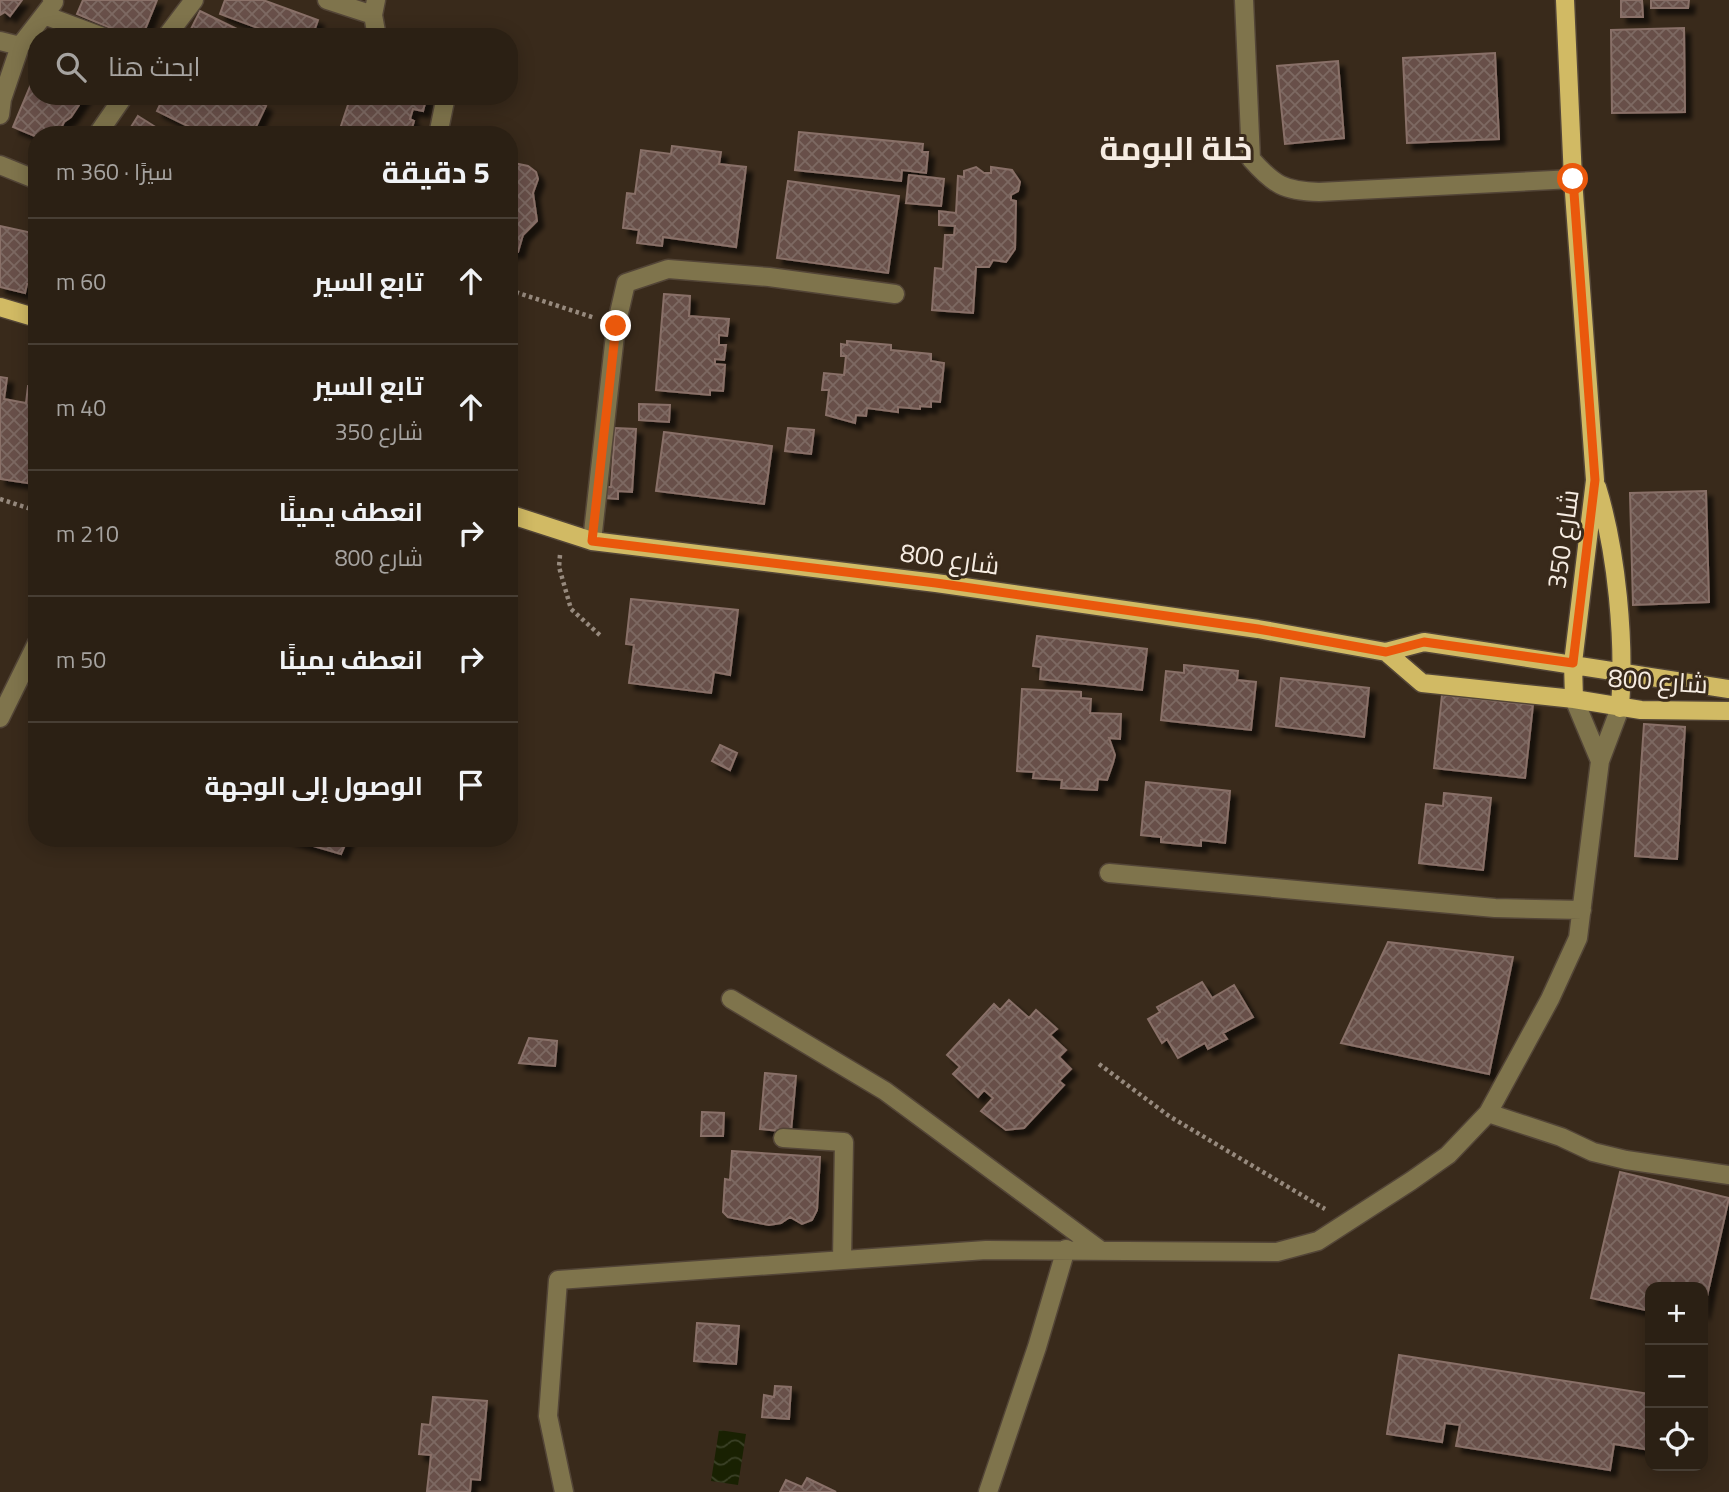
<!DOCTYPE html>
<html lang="ar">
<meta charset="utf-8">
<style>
body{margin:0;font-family:"Titillium Web",Cairo,sans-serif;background:#372d22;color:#f1f3f6;direction:rtl}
.controls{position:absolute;right:21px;bottom:21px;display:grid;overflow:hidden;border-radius:14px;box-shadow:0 4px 18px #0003}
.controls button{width:63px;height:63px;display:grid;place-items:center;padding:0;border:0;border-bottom:2px solid #473e34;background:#2b2014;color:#f1f3f6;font:35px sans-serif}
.stop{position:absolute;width:21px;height:21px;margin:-16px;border:5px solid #ea580c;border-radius:50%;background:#fff}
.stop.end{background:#ea580c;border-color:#fff;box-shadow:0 2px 7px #0008}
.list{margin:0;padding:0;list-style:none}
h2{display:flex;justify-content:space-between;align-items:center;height:91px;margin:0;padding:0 28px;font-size:30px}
h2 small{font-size:23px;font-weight:400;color:#a6a3a0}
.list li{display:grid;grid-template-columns:46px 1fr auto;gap:21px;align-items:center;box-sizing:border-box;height:126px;padding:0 28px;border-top:2px solid #473e34}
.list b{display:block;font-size:26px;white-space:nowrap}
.list p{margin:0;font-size:23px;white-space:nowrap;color:#a6a3a0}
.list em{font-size:23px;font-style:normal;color:#a6a3a0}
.icon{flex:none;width:38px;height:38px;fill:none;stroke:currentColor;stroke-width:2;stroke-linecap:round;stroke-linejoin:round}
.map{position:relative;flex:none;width:1729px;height:1492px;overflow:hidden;direction:ltr}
.search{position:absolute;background:#2b2014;box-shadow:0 4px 18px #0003;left:28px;top:28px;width:490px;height:77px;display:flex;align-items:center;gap:18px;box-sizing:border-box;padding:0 24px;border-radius:28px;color:#a6a3a0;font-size:26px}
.panel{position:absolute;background:#2b2014;box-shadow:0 4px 18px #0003;left:28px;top:126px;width:490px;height:721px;border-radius:28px;direction:rtl}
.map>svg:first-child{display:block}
</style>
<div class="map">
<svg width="1729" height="1492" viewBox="0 0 1729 1492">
<defs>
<pattern id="water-waves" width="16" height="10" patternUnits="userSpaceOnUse" patternTransform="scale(1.75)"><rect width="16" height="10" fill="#192102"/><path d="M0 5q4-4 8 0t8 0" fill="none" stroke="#3b4127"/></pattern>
<pattern id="building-cross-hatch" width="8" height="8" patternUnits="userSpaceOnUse" patternTransform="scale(1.75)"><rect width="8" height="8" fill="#675048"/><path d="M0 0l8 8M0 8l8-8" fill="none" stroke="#7d6962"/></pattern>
<filter id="shadow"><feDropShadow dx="6" dy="6" stdDeviation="2" flood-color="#0009"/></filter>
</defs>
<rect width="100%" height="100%" fill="#392a1b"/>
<path fill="url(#water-waves)" d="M719 1430 746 1434 738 1485 711 1481Z"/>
<path fill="url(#building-cross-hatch)" stroke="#897068" stroke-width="2" filter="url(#shadow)" d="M0 0H22L10 16 5 12 0 15Z
M83 0H157L142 37H132L77 14Z
M225 0H263L318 20 312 37H282L220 14Z
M1621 0H1642L1643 17H1621Z
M1651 0H1689L1688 8H1651Z
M200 11 253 37H187Z
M1684 28 1685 112 1612 113 1611 30Z
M1495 53 1499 139 1407 143 1403 58Z
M1338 61 1344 138 1285 144 1277 66Z
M37 70V96H85L71 117 64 122 58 135 37 137 13 127Z
M164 96H247L266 106 252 135H206L157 111Z
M351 96H427L423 111 413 109 410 119 414 121 410 135H338Z
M138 116 168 135H126Z
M799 132 923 144 922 152H928L926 173 902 170 901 181 795 170Z
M672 146 721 152 719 164 746 167 736 247 663 237 662 246 637 243 639 230 623 228 627 193 635 194 641 150 671 154Z
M509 162 528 166 536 172 538 179 533 193 537 221 523 235 518 252 511 251 509 257Z
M976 167 984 173H991V167L1012 170 1020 182 1018 191 1011 195V200L1016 201 1015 249 1006 262 993 260 989 267H976L973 313 932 310 935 268 943 269 945 235H954L955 226 939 225V211L956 213 958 176 964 177V171Z
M909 175 944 179 941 206 906 203Z
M788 181 899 196 888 273 777 258Z
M0 226 37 234V286L27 284 25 293 0 287Z
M664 294 690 296 689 316 729 319 727 336 719 335V345H726L724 360 715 359V364L725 365 723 391 710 390V395L656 390Z
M847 341 891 345V350L931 354V361L944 363 940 402 931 401V407L920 406V409L898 407V412L867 408 866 416 856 415 855 423 826 415 829 390H822L824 373 844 375 846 356H841V344L847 345Z
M0 377 7 378 4 399 26 403 28 386 37 387V468L30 467 28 483 0 479Z
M639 404 670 405 669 422 639 420Z
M615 428 636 429 632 492 618 491V499L605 498V487H611Z
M788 428 814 430 811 454 785 451Z
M664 432 772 446 764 504 656 491Z
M1706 491 1709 602 1633 605 1630 493Z
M631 599 738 610 730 675 714 672 711 693 629 683 634 645 626 644Z
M1037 636 1147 649 1142 690 1040 679 1041 667 1033 666Z
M1184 665 1238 671 1237 680 1256 682 1251 730 1161 720 1166 671 1184 673Z
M1281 678 1369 688 1364 737 1276 726Z
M1022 689 1081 692V698L1091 699 1090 713 1121 714 1120 739 1109 738 1115 755 1113 763 1107 780 1098 779 1097 790 1061 788 1062 780 1033 778 1034 772 1017 771Z
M1442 695 1533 705 1525 778 1434 768Z
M1644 724 1685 727 1677 859 1635 856Z
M720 745 737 753 730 770 712 761Z
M1146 782 1230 791 1225 843 1201 840V846L1161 842V837L1141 835Z
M1444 793 1491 798 1483 870 1419 863 1426 804 1443 806Z
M286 838H348L341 854Z
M1388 942 1513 957 1489 1074 1341 1043Z
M1202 982 1212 998 1234 985 1253 1017 1223 1033 1227 1039 1208 1049 1205 1043 1178 1058 1167 1039 1162 1043 1148 1019 1160 1012 1157 1007Z
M1009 1000 1029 1018 1036 1010 1057 1029 1050 1035 1066 1050 1059 1057 1071 1069 1059 1081 1064 1085 1024 1128 1006 1130 981 1111 993 1098 984 1090 978 1097 953 1074 960 1067 947 1055 994 1004 1000 1010Z
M529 1038 557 1041 555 1066 519 1063Z
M765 1073 796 1076 791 1132 760 1129Z
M702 1112 724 1113 723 1136H701Z
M732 1151 820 1157 817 1210 812 1220 802 1224 790 1217 781 1223 769 1225 728 1217 723 1212 725 1179 730 1180Z
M1620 1172 1729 1198 1703 1314V1287H1650V1311L1591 1298Z
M697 1323 739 1326 736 1364 694 1361Z
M1399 1355 1650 1394V1450L1614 1444 1610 1470 1456 1446 1460 1425 1445 1423 1442 1442 1387 1434Z
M775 1386 791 1387 789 1419 762 1417 764 1395 774 1397Z
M433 1397 487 1401 480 1480 471 1479 470 1492 427 1491 431 1455 419 1454 422 1424 430 1425Z
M807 1478 836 1492H780L786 1480 802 1487Z"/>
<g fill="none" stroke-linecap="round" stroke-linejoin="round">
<defs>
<path id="minor" d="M327 0 373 15
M376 0 373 15 377 37
M1244 0 1251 159C1274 185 1284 191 1319 192L1573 179
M44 15 103 37
M166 37 194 0
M0 41 20 46 2 99 0 115
M20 46 54 2 52 0
M97 135 124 96
M438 135 446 96
M0 165 37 180
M592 541 616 326 626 283 668 269 769 277 895 294
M1574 699 1600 761
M0 718 37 643
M1109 873 1495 908 1582 910
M731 999 885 1091 1100 1250
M1488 1113 1561 1137 1593 1152 1626 1160 1729 1175
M783 1138 844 1142 842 1260
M564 1492 548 1416 558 1280 986 1250 1277 1252 1318 1241 1411 1181 1448 1155 1488 1113 1550 999 1578 938 1600 761 1620 708
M988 1492 1037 1347 1066 1249"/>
<path id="major" d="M1565 0 1573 179 1595 480 1573 663 1574 699
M0 307 37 318
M1597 487C1617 552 1625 641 1620 708
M509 514 592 541 936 583 1258 629 1386 652 1424 642 1729 689
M1386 652 1422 683 1574 699 1641 710 1729 711"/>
</defs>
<use href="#minor" stroke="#534537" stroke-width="21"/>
<use href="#major" stroke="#534537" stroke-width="21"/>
<path stroke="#978a7e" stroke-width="4.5" stroke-dasharray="3.5 3.5" stroke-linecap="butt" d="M509 290 595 318
M0 499 37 511
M560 555 559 567 571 609 602 637
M1099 1064 1169 1116 1325 1209"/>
<use href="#minor" stroke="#7f744c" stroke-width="18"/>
<use href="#major" stroke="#d1ba64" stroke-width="18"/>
</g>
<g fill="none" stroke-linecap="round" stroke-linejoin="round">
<path stroke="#ea580c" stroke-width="9" d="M616 326 592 541 936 583 1258 629 1386 652 1424 642 1573 663 1595 480 1573 179"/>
</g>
<g text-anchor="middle" stroke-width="6" stroke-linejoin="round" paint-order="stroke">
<g font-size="26" fill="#f6ece2" stroke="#392a1b">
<text transform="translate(1563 539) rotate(-82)" y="9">شارع 350</text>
<text transform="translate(950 559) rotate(8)" y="9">شارع 800</text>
<text transform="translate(1658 681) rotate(4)" y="9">شارع 800</text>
</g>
<g font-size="33" font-weight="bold" fill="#f6ece2" stroke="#392a1b">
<text x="1176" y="160">خلة البومة</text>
</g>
</g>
</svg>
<div class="controls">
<button>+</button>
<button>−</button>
<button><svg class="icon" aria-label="locate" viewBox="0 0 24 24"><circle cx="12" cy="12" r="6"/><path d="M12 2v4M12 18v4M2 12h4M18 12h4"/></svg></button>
</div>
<div class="stop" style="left:1573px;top:179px"></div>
<div class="stop end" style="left:616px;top:326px"></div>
<div class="search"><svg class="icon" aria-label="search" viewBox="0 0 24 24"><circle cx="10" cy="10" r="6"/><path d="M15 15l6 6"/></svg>ابحث هنا</div>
<section class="panel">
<h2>5 دقيقة<small>سيرًا · 360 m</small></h2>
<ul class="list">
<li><svg class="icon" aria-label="ahead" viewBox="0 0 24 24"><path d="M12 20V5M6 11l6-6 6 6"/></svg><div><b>تابع السير</b></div><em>60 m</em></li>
<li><svg class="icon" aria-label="ahead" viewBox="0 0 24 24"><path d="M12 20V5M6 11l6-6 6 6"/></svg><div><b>تابع السير</b><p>شارع 350</p></div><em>40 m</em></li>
<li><svg class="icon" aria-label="right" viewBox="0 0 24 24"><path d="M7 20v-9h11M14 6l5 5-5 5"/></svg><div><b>انعطف يمينًا</b><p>شارع 800</p></div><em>210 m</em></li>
<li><svg class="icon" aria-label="right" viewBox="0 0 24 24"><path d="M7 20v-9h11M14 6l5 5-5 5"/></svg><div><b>انعطف يمينًا</b></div><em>50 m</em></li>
<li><svg class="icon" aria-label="arrive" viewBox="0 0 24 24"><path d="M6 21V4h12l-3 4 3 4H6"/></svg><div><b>الوصول إلى الوجهة</b></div></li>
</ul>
</section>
</div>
